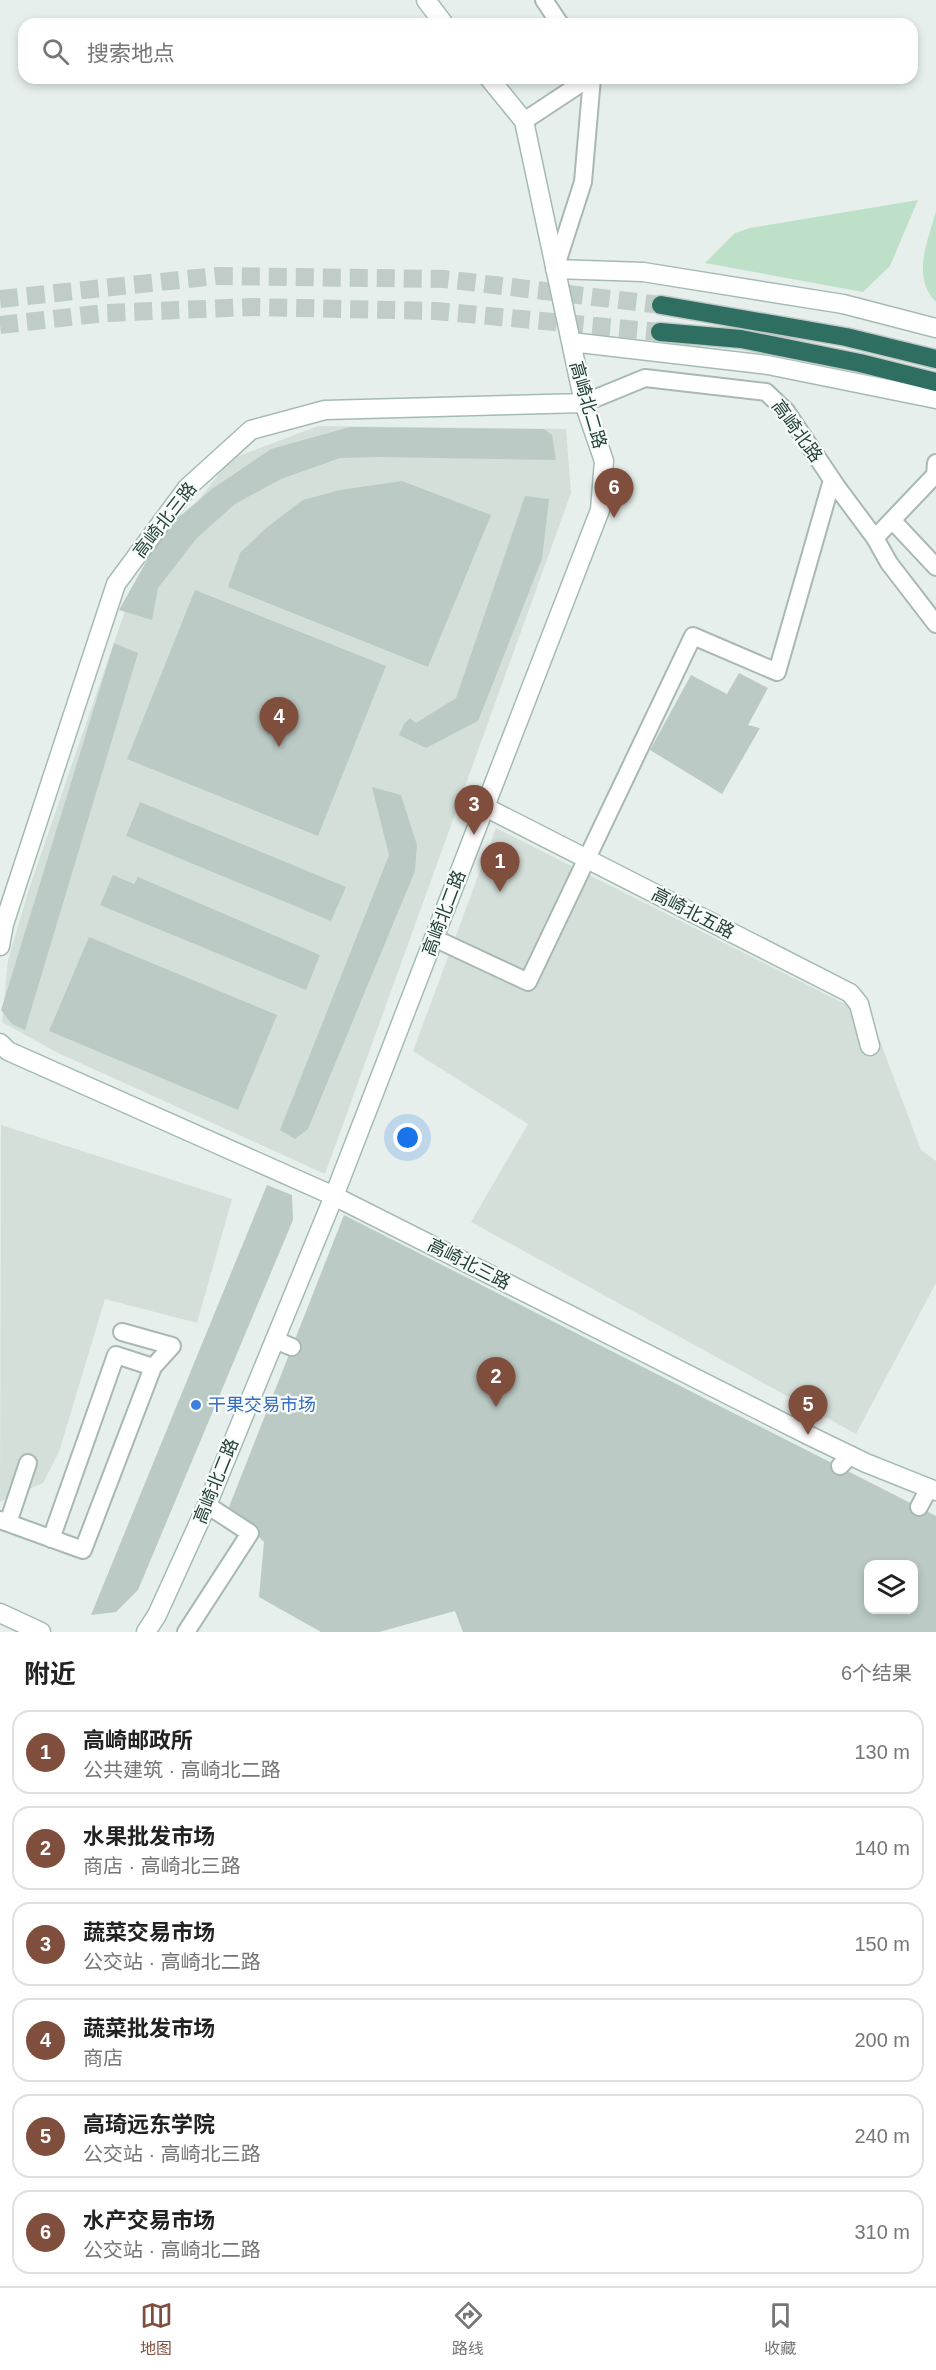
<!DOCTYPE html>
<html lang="zh">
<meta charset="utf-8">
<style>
body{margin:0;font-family:Helvetica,"Noto Sans SC",sans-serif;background:#f2f2f2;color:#222}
.controls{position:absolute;right:18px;bottom:18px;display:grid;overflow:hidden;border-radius:12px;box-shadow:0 3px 9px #0003}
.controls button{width:54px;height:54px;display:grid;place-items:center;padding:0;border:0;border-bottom:2px solid #e0e0e0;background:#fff;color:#222;font:30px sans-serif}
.you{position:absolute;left:408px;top:1138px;width:21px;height:21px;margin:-15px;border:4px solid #fff;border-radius:50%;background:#1a73e8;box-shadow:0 0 0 9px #1a73e833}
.badge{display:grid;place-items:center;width:39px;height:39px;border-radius:50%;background:#804e3d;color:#fff;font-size:20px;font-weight:700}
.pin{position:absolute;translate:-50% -50px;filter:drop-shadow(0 2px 3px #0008)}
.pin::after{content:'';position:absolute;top:32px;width:21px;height:18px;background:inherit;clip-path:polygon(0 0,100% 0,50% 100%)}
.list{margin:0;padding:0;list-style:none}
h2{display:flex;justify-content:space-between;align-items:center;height:78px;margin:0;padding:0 24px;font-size:26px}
h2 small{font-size:20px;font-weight:400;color:#767676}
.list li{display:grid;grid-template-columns:39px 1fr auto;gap:18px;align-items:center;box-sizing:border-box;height:84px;margin:0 12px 12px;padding:0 12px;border:2px solid #e0e0e0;border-radius:18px}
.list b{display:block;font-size:22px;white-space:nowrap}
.list p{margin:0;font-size:20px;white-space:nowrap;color:#767676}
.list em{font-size:20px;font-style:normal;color:#767676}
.icon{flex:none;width:33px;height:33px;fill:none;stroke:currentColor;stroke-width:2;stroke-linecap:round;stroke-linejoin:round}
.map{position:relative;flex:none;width:936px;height:1632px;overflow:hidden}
.search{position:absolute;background:#fff;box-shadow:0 3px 9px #0003;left:18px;right:18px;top:18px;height:66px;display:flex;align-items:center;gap:15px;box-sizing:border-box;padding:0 21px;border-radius:18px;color:#767676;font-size:22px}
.sheet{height:654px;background:#fff}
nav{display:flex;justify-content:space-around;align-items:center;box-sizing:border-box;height:84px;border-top:2px solid #e0e0e0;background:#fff;font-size:16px;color:#767676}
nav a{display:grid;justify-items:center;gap:3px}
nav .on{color:#804e3d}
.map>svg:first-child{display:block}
</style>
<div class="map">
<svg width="936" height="1632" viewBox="0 0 936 1632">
<rect width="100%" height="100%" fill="#e6efeb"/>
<path fill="#d4dfda" d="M318 426 566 429 571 493 325 1174 56 1052 2 1022 8 960 28 892 128 602 174 531 231 459Z
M496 828 871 1017 921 1150 936 1161V1283L856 1434 471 1222 528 1124 413 1051Z
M1 1125 232 1199 197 1323 105 1299 59 1452 43 1483 0 1502Z"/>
<path fill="#bfe0c8" d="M918 200 890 266 863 292 705 263 735 233 750 228Z
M936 211V302C911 277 928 241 936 211Z"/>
<path fill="#bbcac4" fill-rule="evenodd" d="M350 427 544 429 552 435 556 460 380 457 340 458 281 479 235 504 197 538 158 588 152 620 119 610 151 553 179 517 212 489 271 449Z
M402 481 491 515 428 667 228 587 240 553 266 528 303 500 340 490Z
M525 496 549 499 542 559 478 721 426 748 399 735 404 724 410 718 416 723 456 698Z
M195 590 386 666 318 836 127 759Z
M114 643 138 653 25 1030 12 1024 1 1010Z
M739 673 768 688 748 725 760 728 722 794 650 750 691 675 727 694Z
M372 787 401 795 417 845 415 871 308 1129 295 1139 280 1130 389 855Z
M140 802 346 887 331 921 126 836Z
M113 875 134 884 138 877 320 955 306 990 100 905Z
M89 937 277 1015 238 1110 49 1031Z
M267 1185 292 1195 293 1220 138 1590 116 1612 91 1615Z
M344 1215 936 1516V1632H463L455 1611 379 1632H321L259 1597 264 1542 229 1507ZM868 1564H914V1610H868Z"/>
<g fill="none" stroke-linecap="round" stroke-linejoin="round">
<path stroke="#bfccc8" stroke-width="18" stroke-dasharray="18 9" stroke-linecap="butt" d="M0 299 216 276 444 279 661 305
M0 325 105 313 252 307 436 311 660 332"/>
<defs>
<path id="street" d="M544 0 560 24
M524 121 589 78
M555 269 583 182 592 78
M584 403 645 378 766 392 786 411 837 487 875 538 889 563 936 624
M892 520 936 567
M875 538 935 475 936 463
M434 938 528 982 693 636 777 672 832 480
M275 1340 292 1347
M840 1466 851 1455
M919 1507 929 1488
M0 1520 83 1550 153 1367 172 1346 122 1332
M8 1523 28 1463
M51 1539 116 1355 153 1367
M186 1632 250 1533 207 1505"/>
<path id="secondary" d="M426 0 444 24
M555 269 643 272 843 304 936 328
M571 342 768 365 936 399
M485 807 850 993 859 1004 870 1046
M0 946 4 924 116 584 187 488 251 430 325 410 584 403
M0 1043 8 1051 334 1196 808 1435 866 1463 936 1491
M0 1613 41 1632
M146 1632 157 1615 207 1505 334 1196 600 510 604 461 584 403 524 121 489 78"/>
<path id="highway" d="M661 305 846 337 936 359
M660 332 741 339 860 363 936 382"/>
</defs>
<use href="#street" stroke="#a8b8b2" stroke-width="20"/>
<use href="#secondary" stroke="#a4bbb3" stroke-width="21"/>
<use href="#highway" stroke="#c2cac8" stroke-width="21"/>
<use href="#street" stroke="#fff" stroke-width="16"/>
<use href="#secondary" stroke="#fff" stroke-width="18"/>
<use href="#highway" stroke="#2f6f62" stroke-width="18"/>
</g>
<circle fill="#3f7fe0" stroke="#f7fbf9" stroke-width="2" cx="196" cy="1405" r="6"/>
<g text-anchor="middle" stroke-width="4.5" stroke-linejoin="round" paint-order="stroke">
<g font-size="18" fill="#24423a" stroke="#f7fbf9">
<text transform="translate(588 405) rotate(74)" y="6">高崎北二路</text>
<text transform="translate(797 431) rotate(54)" y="6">高崎北路</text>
<text transform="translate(165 520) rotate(-52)" y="6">高崎北三路</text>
<text transform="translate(444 913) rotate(-69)" y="6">高崎北二路</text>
<text transform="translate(693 913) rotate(27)" y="6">高崎北五路</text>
<text transform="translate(469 1264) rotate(27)" y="6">高崎北三路</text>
<text transform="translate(216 1481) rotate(-68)" y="6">高崎北二路</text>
</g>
<g font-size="18" fill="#366cbe" stroke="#f7fbf9" text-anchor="start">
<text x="208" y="1411">干果交易市场</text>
</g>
</g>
</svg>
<div class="controls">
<button><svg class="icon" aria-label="layers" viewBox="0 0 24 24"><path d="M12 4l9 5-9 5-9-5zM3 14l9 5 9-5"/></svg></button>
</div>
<div class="you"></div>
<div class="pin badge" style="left:500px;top:892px">1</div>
<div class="pin badge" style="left:496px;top:1407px">2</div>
<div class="pin badge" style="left:474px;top:835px">3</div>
<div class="pin badge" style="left:279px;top:747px">4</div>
<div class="pin badge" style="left:808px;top:1435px">5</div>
<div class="pin badge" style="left:614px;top:518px">6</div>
<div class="search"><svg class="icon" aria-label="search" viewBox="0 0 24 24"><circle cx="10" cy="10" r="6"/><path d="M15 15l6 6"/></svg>搜索地点</div>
</div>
<section class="sheet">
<h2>附近<small>6个结果</small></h2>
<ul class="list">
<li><span class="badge">1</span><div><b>高崎邮政所</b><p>公共建筑 · 高崎北二路</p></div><em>130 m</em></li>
<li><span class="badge">2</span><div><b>水果批发市场</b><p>商店 · 高崎北三路</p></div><em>140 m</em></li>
<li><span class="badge">3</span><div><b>蔬菜交易市场</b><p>公交站 · 高崎北二路</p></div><em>150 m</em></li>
<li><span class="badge">4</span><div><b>蔬菜批发市场</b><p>商店</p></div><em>200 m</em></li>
<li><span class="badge">5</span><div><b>高琦远东学院</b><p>公交站 · 高崎北三路</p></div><em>240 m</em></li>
<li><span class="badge">6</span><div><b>水产交易市场</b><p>公交站 · 高崎北二路</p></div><em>310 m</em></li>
</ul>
</section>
<nav>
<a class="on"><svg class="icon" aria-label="map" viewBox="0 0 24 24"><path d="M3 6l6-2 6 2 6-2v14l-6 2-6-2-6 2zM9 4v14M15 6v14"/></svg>地图</a>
<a><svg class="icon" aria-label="directions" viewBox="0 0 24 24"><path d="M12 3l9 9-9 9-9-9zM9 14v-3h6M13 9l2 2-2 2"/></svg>路线</a>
<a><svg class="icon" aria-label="saved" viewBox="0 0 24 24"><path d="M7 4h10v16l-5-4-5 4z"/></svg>收藏</a>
</nav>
